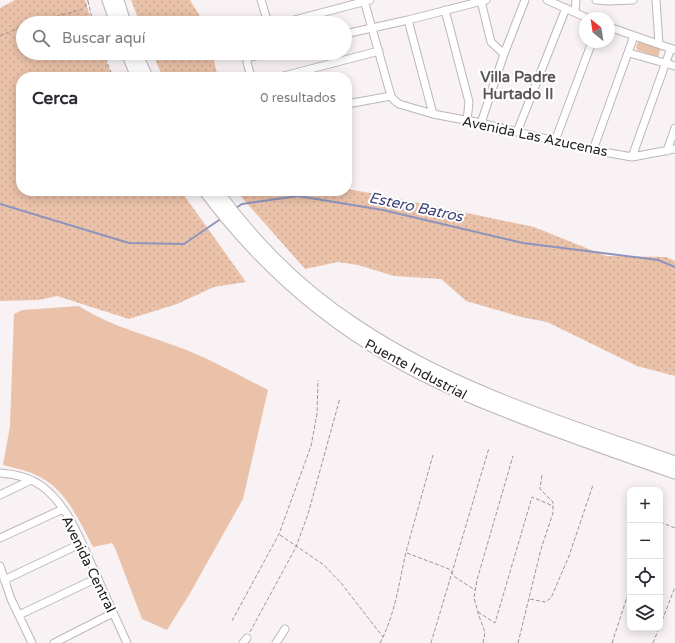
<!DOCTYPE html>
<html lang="es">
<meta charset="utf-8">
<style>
body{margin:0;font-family:"Varela Round",sans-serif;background:#f7f7f7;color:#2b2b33}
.controls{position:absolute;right:12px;bottom:12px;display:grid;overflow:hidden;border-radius:8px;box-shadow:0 2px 10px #0003}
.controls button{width:36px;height:36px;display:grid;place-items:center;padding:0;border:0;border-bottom:1px solid #e1e1e2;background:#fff;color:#2b2b33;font:20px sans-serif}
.compass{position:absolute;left:579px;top:12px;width:36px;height:36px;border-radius:50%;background:#fff;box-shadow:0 2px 10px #0003;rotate:330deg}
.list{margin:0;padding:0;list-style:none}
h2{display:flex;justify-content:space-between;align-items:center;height:52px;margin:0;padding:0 16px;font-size:17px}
h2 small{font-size:13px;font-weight:400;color:#7c7c81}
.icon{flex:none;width:22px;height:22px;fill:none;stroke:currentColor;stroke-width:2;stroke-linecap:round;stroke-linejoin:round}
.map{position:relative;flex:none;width:675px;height:643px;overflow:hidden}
.search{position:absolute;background:#fff;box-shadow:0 2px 10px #0003;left:16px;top:16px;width:336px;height:44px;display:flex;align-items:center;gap:10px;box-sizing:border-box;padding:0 14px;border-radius:22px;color:#7c7c81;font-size:15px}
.panel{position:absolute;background:#fff;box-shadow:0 2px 10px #0003;left:16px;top:72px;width:336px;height:124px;border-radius:16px}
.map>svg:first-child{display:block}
</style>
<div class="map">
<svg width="675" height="643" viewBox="0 0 675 643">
<defs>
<pattern id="park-dots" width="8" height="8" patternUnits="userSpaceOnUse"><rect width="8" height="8" fill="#eac1a9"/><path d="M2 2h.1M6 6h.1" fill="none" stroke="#c9a691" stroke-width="1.8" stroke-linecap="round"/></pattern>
</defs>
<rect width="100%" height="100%" fill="#f8f2f5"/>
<path fill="#eac1a9" d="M639 40 661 48 658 57 637 50 636 47Z
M79 306C113 328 152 336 189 351 216 362 242 377 268 390L243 499 189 595 167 630 142 619 115 548 112 543 93 547C79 521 66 488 36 475 26 470 14 468 3 465L10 426 14 314 22 310Z"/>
<path fill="url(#park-dots)" d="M15 0H85L92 23H23V53H103L112 77H21V191H181L246 282 214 287 177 304 129 319 57 296 39 300 0 301V8Z
M131 0H190L204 23H140Z
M152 53H212L218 77H163Z
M347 189 376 194 534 227 606 256 666 257 675 261V376L637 366 547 322 521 317 466 301 441 279 394 276 358 265 338 262 305 269 236 191H347Z"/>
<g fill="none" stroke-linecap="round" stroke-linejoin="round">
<path stroke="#8d94bd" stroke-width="2" d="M0 204 129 243 184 244 222 218
M236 208 242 204 298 196 383 210 523 243 658 260 675 267"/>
<defs>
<path id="minor" d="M261 0 268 23
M364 0 391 96 394 100 399 104 433 114 481 123 593 150 632 157 675 149
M547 0 587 18
M596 0 609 1 633 0
M656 0 659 44
M481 1 491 42 504 54
M445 10 469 102 467 121
M575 12 576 0
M408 20 433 114
M283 23 370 0
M609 27 675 50
M345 34 408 20 486 0
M629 53 675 66
M251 77 247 62 248 58 265 53
M280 77 379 51
M347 104 391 96
M481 123 504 54 525 0
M517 132 566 8
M555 141 592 42
M593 150 634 36
M667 151 675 128
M632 157 671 48
M0 473C15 474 31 478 43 487 69 507 81 542 94 570 105 595 116 619 127 643
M0 495 31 480
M0 538 63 509
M0 566 11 599 32 643
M4 580 82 543
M19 615 97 578
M54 643 113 613
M243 643 247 638
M276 643 285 629"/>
<path id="highway" d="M108 0 116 23
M118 0 125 23
M127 53 137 77
M136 53 147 77
M205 191C255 258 317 315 390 357 425 378 464 395 502 410 559 433 617 453 675 473
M217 191C255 243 302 290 356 325 453 390 566 424 675 462"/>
</defs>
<use href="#minor" stroke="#bcb6b9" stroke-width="9"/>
<use href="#highway" stroke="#bcb6b9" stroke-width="13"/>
<path stroke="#9b9799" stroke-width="1" stroke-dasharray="4 2" stroke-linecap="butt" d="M88 1 93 23
M33 23 80 10 85 6 88 0
M0 36 23 26
M103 53 113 77
M660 522 675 528
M280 535 324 565 341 583 383 637
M407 553 449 569 455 577 475 590
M530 599 545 602 551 598 569 556 593 485
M478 612 495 623 532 497 553 506
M232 621 279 534 311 446 317 414 318 380
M660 626 675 587
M250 632 296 547 308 514 340 398
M380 643C395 615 399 583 406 552 415 519 424 487 433 455
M431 643 489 448
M483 643 485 632 479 616 474 598 477 580 513 456
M518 643 541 549 553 513V502L540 489 542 474
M612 643 630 588
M653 643 659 628"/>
<use href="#minor" stroke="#fff" stroke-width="7"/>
<use href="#highway" stroke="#fff" stroke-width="11"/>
</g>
<g text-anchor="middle" stroke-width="4" stroke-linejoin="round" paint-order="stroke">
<g font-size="14" fill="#262425" stroke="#fff">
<text transform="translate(535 136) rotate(12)" y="5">Avenida Las Azucenas</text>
<text transform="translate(416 369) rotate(28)" y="5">Puente Industrial</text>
<text transform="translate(89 564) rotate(64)" y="5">Avenida Central</text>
</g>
<g font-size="15" font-weight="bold" fill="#5b5659" stroke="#fff">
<text x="518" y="82">Villa Padre<tspan x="518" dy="17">Hurtado II</tspan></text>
</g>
<g font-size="15" font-style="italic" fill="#3b4077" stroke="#fff">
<text transform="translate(416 207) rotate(12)" y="5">Estero Batros</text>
</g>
</g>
</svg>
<div class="controls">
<button>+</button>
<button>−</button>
<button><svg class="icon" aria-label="locate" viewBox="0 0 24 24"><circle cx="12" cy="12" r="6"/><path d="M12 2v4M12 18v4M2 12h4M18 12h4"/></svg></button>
<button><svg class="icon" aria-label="layers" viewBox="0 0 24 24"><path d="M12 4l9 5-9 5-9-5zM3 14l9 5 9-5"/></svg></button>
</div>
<svg class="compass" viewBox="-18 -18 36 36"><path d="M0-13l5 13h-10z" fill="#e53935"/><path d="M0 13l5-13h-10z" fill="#7c7c81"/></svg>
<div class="search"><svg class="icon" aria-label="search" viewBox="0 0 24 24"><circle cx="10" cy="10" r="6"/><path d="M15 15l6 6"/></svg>Buscar aquí</div>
<section class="panel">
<h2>Cerca<small>0 resultados</small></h2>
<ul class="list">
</ul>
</section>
</div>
